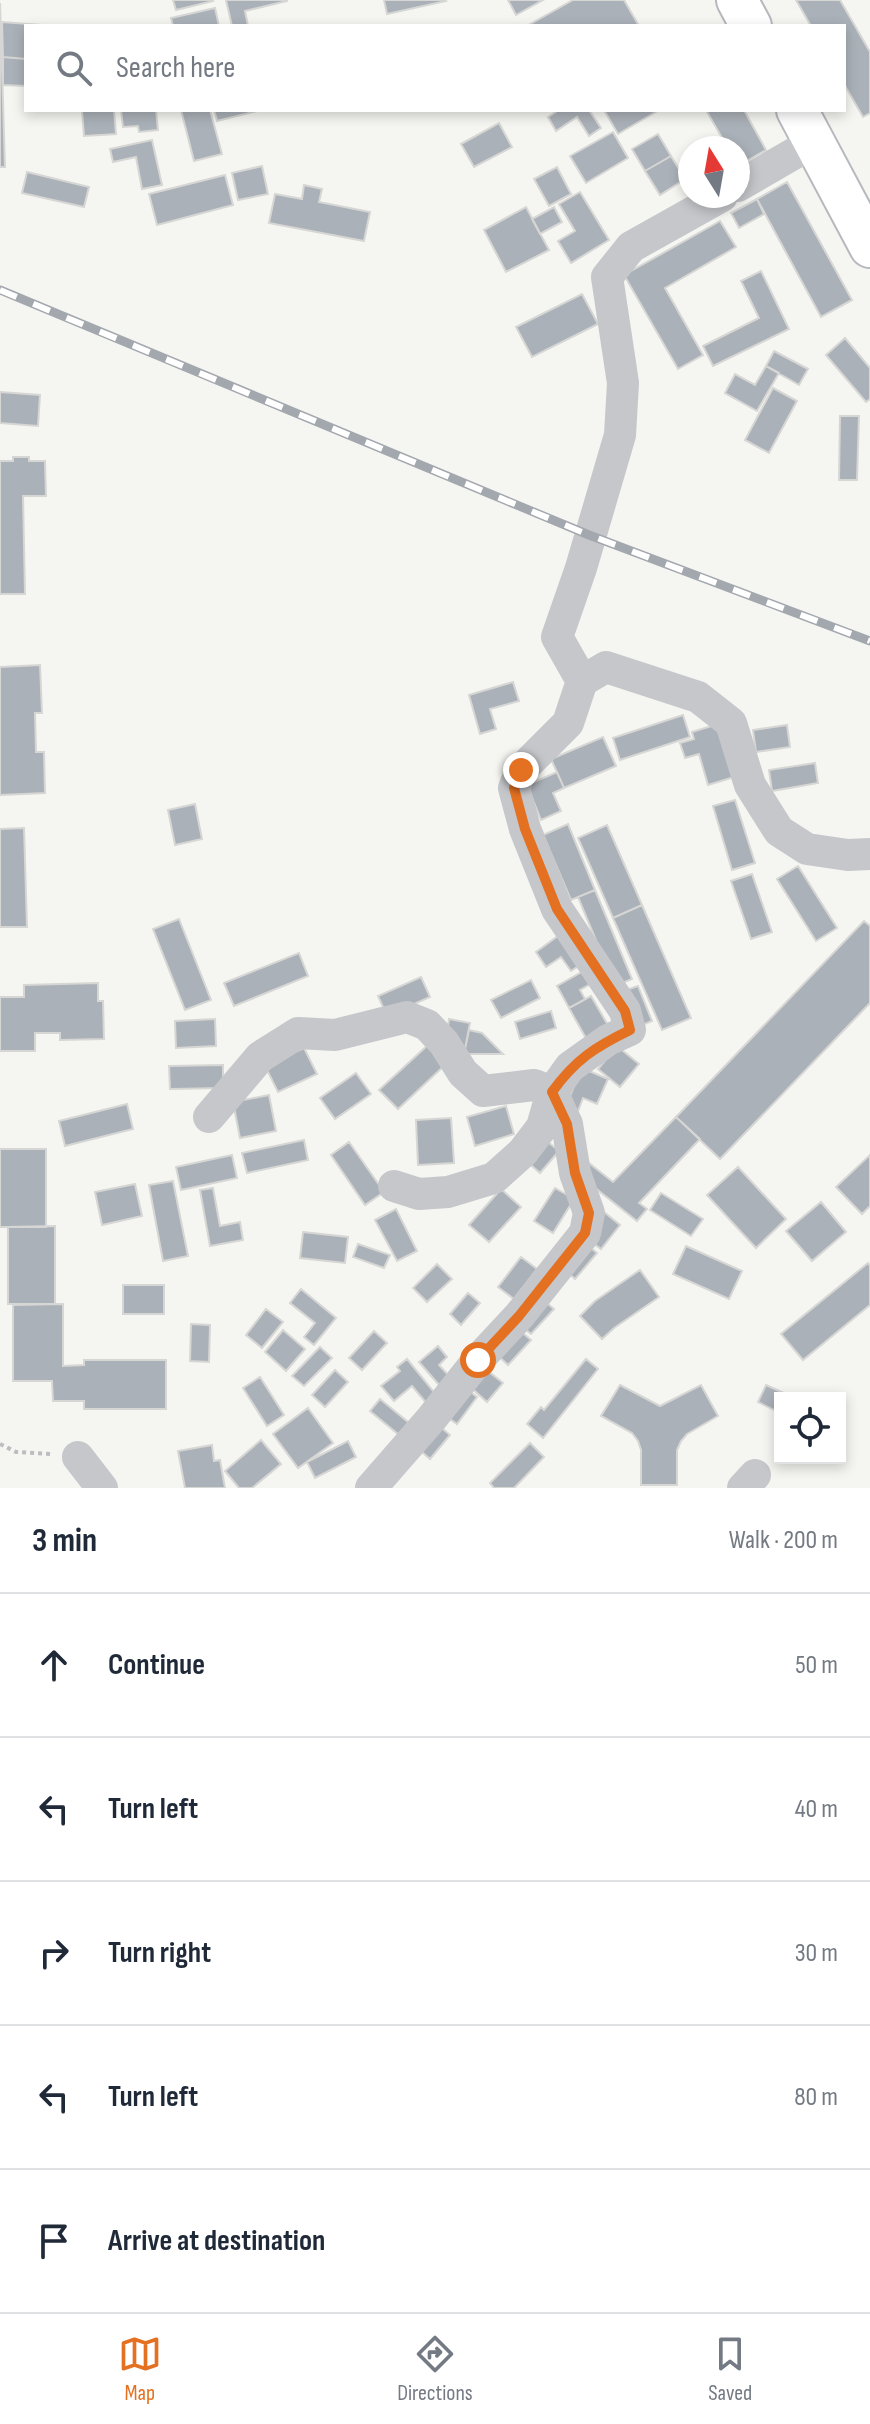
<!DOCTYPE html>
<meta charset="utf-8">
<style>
body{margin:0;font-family:"Sofia Sans Condensed",sans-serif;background:#f2f2f3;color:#1f2937}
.controls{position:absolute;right:24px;bottom:24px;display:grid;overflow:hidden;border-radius:0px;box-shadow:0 4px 12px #0003}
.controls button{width:72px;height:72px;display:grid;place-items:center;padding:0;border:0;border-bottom:2px solid #e0e1e3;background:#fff;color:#1f2937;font:40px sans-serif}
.compass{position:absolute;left:678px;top:136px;width:72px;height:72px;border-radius:50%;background:#fff;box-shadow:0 4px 12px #0003;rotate:349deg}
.stop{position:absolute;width:24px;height:24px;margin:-18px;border:6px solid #e47122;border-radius:50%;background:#fff}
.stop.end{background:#e47122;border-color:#fff;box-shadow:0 2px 8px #0008}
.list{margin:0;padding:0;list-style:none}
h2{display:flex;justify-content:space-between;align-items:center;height:104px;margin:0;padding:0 32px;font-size:34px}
h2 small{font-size:26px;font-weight:400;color:#747a83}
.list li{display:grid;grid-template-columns:52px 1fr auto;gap:24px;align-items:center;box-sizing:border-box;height:144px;padding:0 32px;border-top:2px solid #e0e1e3}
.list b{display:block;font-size:30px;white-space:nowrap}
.list em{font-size:26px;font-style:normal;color:#747a83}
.icon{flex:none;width:44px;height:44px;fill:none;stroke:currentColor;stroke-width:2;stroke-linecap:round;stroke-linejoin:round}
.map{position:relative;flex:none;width:870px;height:1488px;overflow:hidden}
.search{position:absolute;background:#fff;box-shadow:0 4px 12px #0003;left:24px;right:24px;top:24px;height:88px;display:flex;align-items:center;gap:20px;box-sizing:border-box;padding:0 28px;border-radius:0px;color:#747a83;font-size:30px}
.sheet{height:824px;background:#fff}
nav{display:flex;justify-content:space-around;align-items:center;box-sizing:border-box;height:112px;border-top:2px solid #e0e1e3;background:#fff;font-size:22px;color:#747a83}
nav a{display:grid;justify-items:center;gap:4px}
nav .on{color:#e47122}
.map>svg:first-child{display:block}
</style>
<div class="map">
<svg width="870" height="1488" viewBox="0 0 870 1488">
<rect width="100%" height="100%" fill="#f5f5f1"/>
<path fill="#abb1b8" stroke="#d6d6d4" stroke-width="2" d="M173 0H212L213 1 176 10Z
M226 0H287V1L245 11 248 26H232Z
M384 0H445L446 1 387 14Z
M508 0H543L516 15Z
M573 0H624L639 26H527Z
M796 0H840L870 52V113L863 117 844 84V26H811Z
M0 3 5 167H0Z
M215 8 219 26H173L171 18Z
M2 22 55 26H26V59L3 57Z
M3 57 26 59V86L3 85Z
M114 110 116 134 84 136 82 111Z
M121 110H156L158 130 139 132 138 126 123 127Z
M181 110H210L222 154 194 161Z
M214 110H261L217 121Z
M559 110H589L601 128 589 136 577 117 556 131 548 117Z
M604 110H659L618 134Z
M706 110H744L766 150 738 166V148H728Z
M499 123 512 147 474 167 461 144Z
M613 132 628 158 586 183 570 156Z
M658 134 671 156 645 171 632 149Z
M152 140 162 185 142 189 136 157 113 162 110 149Z
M671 156 685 179 660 195 645 171Z
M262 166 268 194 238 200 232 173Z
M557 167 571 194 549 206 534 179Z
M27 172 89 187 84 207 22 193Z
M225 175 233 205 157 225 149 194Z
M787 182 852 300 821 317 757 199Z
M304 185 322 189 319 202 370 212 364 241 269 223 275 194 302 199Z
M580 192 609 240 571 263 558 241 575 231 559 204Z
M757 199 764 214 739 228 731 213Z
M526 207 549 250 506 272 484 230Z
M554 207 562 222 540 234 532 219Z
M720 221 736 247 665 288 703 355 678 369 624 275Z
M761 271 789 329 713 366 703 346 759 318 741 281Z
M582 294 598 324 532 357 516 327Z
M845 338 870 368V399L866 402 826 355Z
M774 351 808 369 799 385 766 366Z
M766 366 779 373 757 411 725 393 735 374 755 385Z
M773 388 797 401 769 453 745 440Z
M0 392 40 395 38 426 0 423Z
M840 416H859L857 480H839Z
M13 457H29V461H45L46 496H23L25 594H0V461H13Z
M40 665 42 713H35L36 752H44L45 793 0 795V667Z
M513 682 519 701 490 709 496 729 480 734 469 695Z
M683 715 690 737 620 760 613 738Z
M718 724 734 777 708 785 699 754 685 758 680 743 694 739 692 732Z
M787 725 790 747 756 752 753 730Z
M603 737 616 766 564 788 551 759Z
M815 763 818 783 772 791 769 770Z
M557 772 564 788 553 793 561 811 541 820 527 785Z
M735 800 755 863 732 870 713 806Z
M195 804 202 839 175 845 168 810Z
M568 824 595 890 571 900 543 835Z
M607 825 642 905 613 918 578 838Z
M24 828 27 927H0V829Z
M798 866 837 928 816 941 777 879Z
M752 874 772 932 751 939 731 881Z
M595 890 632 979 615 986 578 897Z
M642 905 691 1018 662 1030 613 918Z
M179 919 211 1000 185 1010 153 929Z
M864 921 870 926V1003L720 1159 676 1117Z
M562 933 583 963 571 971 561 957 546 967 536 952Z
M299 953 308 976 234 1006 224 983Z
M587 969 594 982 580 990 585 999 569 1008 557 986Z
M421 977 430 997 387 1016 378 996Z
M531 980 540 998 501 1018 491 1000Z
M98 983V1001H103L104 1039 60 1040V1033H35V1051H0V997H24V985Z
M638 986 652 1021 635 1028 620 992Z
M591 996 609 1027 587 1040 569 1008Z
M551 1011 556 1028 520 1039 515 1022Z
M215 1019 216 1046 176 1048 175 1021Z
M449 1019 470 1023 464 1054 447 1035Z
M469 1030 482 1033 503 1054H464Z
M428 1045 446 1064 398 1109 379 1090Z
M617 1046 639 1064 620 1087 598 1069Z
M304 1048 317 1074 278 1092 265 1066Z
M223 1065V1088L170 1089 169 1066Z
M582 1068 608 1079 597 1104 583 1098 578 1111 566 1105Z
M356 1073 371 1094 335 1119 320 1098Z
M269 1095 276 1131 240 1138 233 1102Z
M127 1104 133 1129 65 1146 59 1121Z
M506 1106 514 1134 475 1146 467 1117Z
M676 1117 700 1139 639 1203 647 1209 637 1221 575 1172 585 1160 613 1182Z
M451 1118 454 1163 418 1165 416 1120Z
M542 1137 559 1151 540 1173 524 1159Z
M304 1140 308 1160 247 1173 242 1153Z
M349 1142 384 1192 365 1205 331 1155Z
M0 1149H46V1227H0Z
M232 1155 237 1178 181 1190 176 1167Z
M870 1155V1206L862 1214 836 1187Z
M738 1167 786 1219 756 1248 707 1195Z
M173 1181 188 1256 163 1261 149 1185Z
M135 1184 142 1216 102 1225 95 1192Z
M213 1188 220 1226 240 1222 243 1240 210 1246 200 1190Z
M555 1188 574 1199 553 1233 534 1221Z
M501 1189 521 1207 489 1242 469 1225Z
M661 1193 703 1219 691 1236 650 1210Z
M821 1202 846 1232 812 1261 786 1231Z
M396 1209 417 1251 397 1261 375 1220Z
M604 1212 620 1225 601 1249 585 1237Z
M55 1226V1304H8V1227Z
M303 1232 348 1237 345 1263 300 1258Z
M585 1243 597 1253 575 1279 563 1268Z
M358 1244 390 1255 384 1268 353 1257Z
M686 1246 742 1271 729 1299 673 1274Z
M521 1257 537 1269 514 1299 498 1287Z
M868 1263 870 1266V1305L803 1360 781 1334Z
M437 1264 452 1279 427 1302 413 1288Z
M640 1270 659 1297 614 1328 602 1339 580 1316 595 1301Z
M123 1285H164V1314H123Z
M301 1289 336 1318 314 1345 304 1337 315 1323 290 1303Z
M468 1293 480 1303 461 1325 450 1314Z
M542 1299 554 1309 531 1334 520 1325Z
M63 1304V1366L84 1365V1360H166V1409H84V1401H53L52 1381H13V1305Z
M266 1309 283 1322 262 1348 246 1335Z
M191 1324 210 1325 209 1362 190 1361Z
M517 1328 531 1340 508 1365 495 1353Z
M283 1330 305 1349 286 1371 265 1352Z
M374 1331 387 1343 362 1370 349 1358Z
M438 1346 447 1357 439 1365 450 1377 440 1386 419 1362Z
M320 1347 332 1358 304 1386 292 1376Z
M407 1359 438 1397 428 1405 412 1386 394 1401 381 1386 400 1371 397 1367Z
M586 1359 598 1369 543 1438 527 1424 541 1407 544 1410Z
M483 1367 503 1383 487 1402 468 1385Z
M335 1370 348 1382 325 1407 312 1395Z
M260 1377 284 1415 267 1426 243 1388Z
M620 1385 660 1406 701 1385 718 1416 687 1434 681 1441 677 1450V1485H641V1450L638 1441 632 1433 601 1416Z
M766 1385 795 1398H780V1413L758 1402Z
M464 1387 477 1397 457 1424 443 1414Z
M380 1399 414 1427 404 1439 370 1411Z
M308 1408 333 1443 298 1468 273 1434Z
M436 1423 450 1435 430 1459 415 1446Z
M261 1440 281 1464 252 1488H239L225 1471Z
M348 1441 356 1457 315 1478 307 1462Z
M530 1443 544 1457 514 1488H494L490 1483Z
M212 1445 214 1461 220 1460 225 1488H185L178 1451Z"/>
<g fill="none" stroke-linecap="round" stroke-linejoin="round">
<defs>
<path id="major" d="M737 0 751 26
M797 110 870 247"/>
</defs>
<use href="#major" stroke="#b5b8bd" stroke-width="44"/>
<path stroke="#bcbdc0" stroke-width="4" stroke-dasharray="4 4" stroke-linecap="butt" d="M0 1444 16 1452 52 1454"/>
<path stroke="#c5c7cb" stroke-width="32" d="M738 186 814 142
M722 196 631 247 607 277 623 383 620 435 581 568 557 637 582 681 606 667 698 697 731 723 750 785 779 831 807 849 848 855 870 854
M209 1117 260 1057 298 1033 335 1035 407 1017 427 1025 444 1043 463 1073 483 1091 534 1085 552 1092 567 1124 575 1173 589 1213 585 1233 519 1316 478 1360 432 1418 371 1488
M394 1186 419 1194 448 1192 494 1178 523 1152 542 1127 552 1092 570 1067 608 1040 630 1030 625 1011 557 909 525 829 514 788 521 770 568 723 582 681
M78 1457 102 1488
M743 1488 755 1475"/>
<use href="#major" stroke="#fff" stroke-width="40"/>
<defs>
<path id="rail" d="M0 290 589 535 870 641"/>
</defs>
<use href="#rail" stroke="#a3a7ae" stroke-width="9"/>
<use href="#rail" stroke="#fff" stroke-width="6" stroke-dasharray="18" stroke-linecap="butt"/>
</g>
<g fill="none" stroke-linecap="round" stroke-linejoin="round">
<path stroke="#e47122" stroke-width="10" d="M478 1360 519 1316 585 1233 589 1213 575 1173 567 1124 552 1092C575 1060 595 1047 630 1030L625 1011 557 909 525 829 514 788 521 770"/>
</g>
</svg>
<div class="controls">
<button><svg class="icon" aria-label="locate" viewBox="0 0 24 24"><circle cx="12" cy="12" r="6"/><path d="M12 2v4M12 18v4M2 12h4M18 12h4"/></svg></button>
</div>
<svg class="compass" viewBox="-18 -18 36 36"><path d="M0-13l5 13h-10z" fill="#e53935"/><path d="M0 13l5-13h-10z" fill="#747a83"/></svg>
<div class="stop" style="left:478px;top:1360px"></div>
<div class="stop end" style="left:521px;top:770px"></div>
<div class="search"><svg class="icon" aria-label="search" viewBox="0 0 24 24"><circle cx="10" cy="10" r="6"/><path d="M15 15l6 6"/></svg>Search here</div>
</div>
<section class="sheet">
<h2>3 min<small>Walk · 200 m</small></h2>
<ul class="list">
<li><svg class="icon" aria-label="ahead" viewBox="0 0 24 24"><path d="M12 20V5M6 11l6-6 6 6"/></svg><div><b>Continue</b></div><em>50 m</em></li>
<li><svg class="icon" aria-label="left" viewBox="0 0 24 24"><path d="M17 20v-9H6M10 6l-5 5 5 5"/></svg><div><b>Turn left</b></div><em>40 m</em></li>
<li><svg class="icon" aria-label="right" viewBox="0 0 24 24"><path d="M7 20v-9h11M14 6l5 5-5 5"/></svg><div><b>Turn right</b></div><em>30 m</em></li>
<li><svg class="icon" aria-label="left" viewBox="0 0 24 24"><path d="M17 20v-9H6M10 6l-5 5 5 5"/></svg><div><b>Turn left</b></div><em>80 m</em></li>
<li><svg class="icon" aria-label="arrive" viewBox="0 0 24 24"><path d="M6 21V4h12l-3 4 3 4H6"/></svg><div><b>Arrive at destination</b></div></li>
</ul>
</section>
<nav>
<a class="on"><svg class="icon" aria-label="map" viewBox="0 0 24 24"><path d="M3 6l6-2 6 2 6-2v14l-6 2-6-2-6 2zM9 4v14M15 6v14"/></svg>Map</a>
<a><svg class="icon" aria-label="directions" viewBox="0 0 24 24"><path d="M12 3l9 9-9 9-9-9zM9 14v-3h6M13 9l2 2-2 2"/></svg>Directions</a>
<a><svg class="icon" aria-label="saved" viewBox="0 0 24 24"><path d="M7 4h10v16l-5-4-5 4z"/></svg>Saved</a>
</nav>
